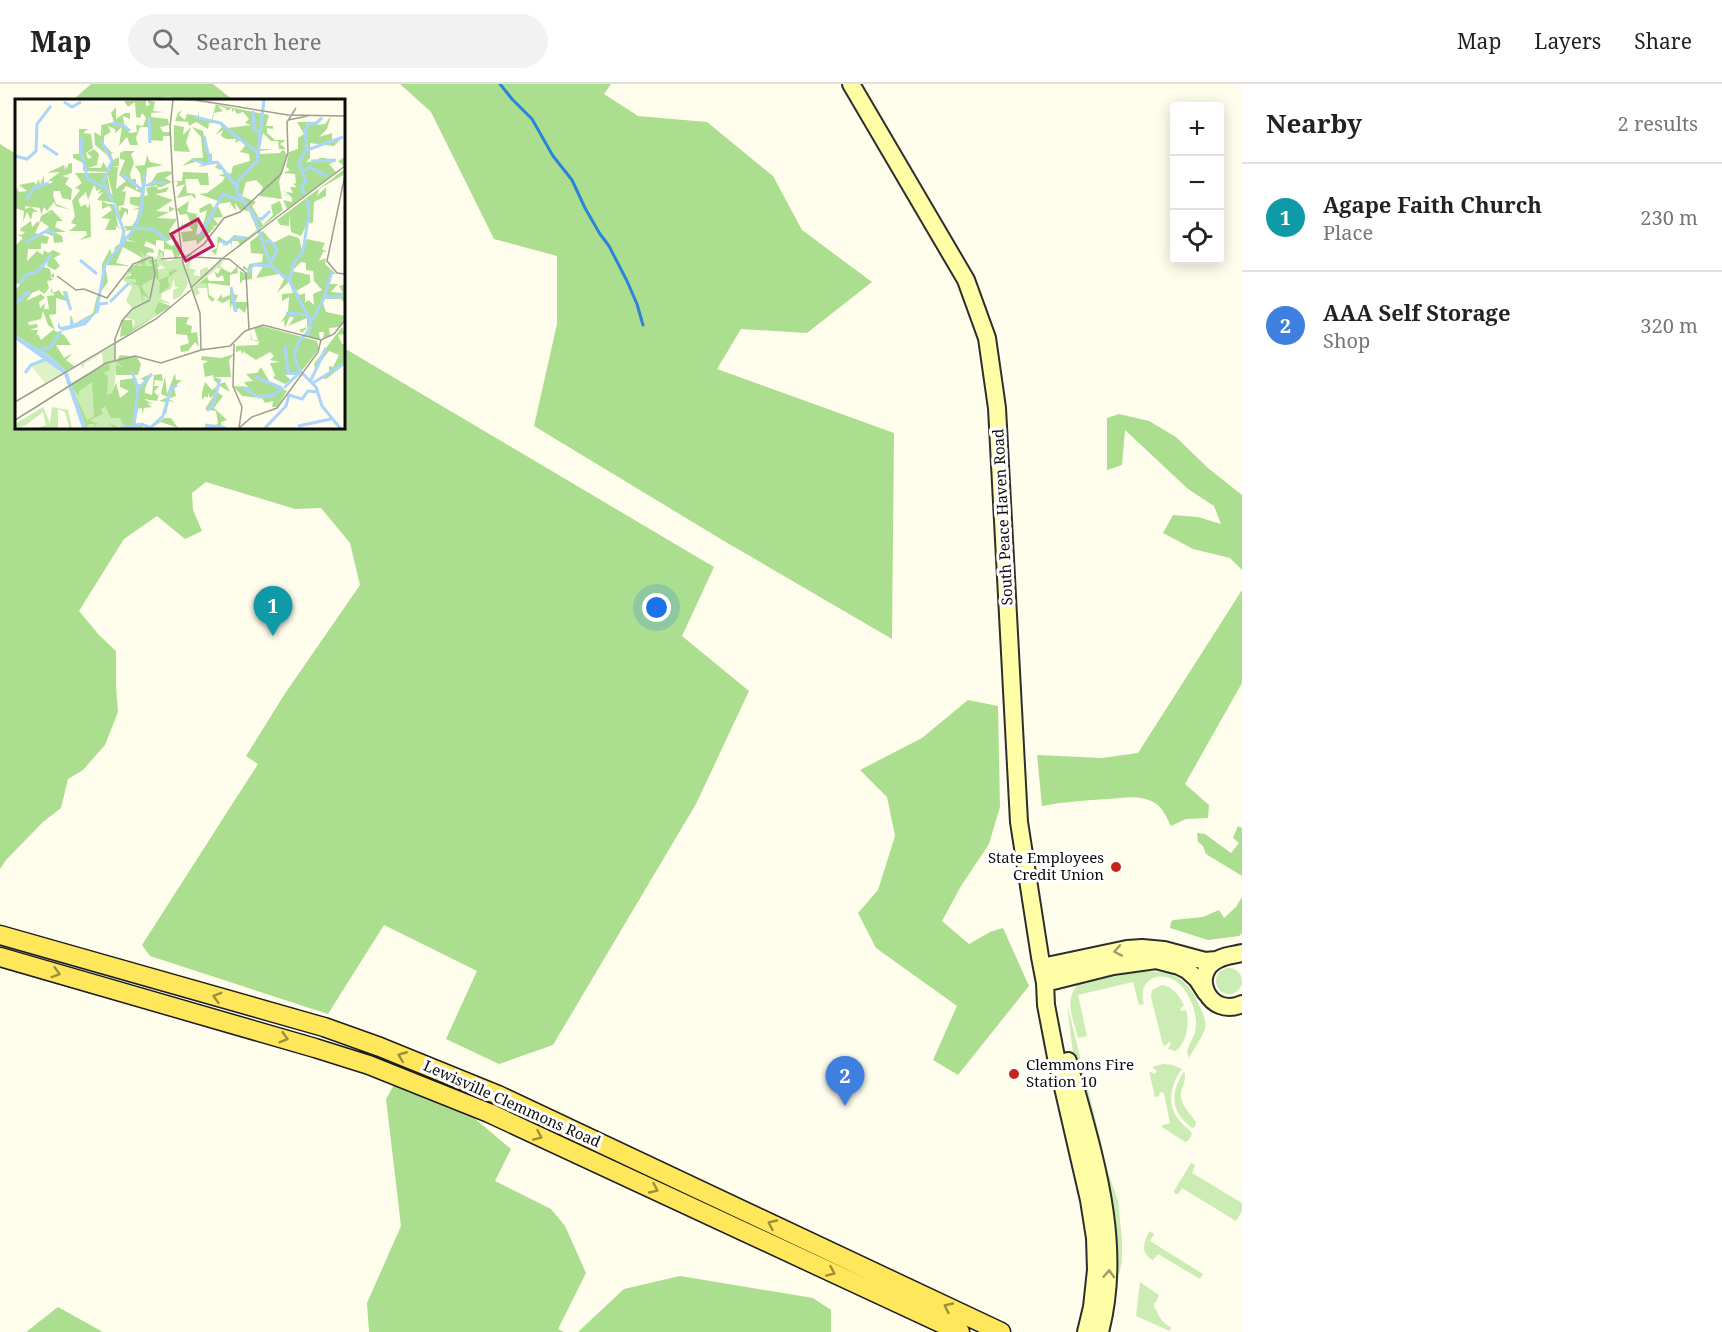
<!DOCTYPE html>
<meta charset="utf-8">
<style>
body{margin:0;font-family:"Noto Serif",serif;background:#f2f2f2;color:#222}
.controls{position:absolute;right:18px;top:18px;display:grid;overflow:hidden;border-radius:6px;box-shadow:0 3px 15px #0003}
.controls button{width:54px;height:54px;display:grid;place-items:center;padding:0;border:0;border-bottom:2px solid #e0e0e0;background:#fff;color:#222;font:30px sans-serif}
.you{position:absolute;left:657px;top:524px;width:21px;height:21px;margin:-15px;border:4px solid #fff;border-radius:50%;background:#1a73e8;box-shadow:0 0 0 9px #1a73e833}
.badge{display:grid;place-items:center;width:39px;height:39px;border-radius:50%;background:#1a73e8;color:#fff;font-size:20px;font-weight:700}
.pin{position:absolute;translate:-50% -50px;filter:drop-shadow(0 2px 3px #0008)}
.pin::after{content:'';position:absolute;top:32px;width:21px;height:18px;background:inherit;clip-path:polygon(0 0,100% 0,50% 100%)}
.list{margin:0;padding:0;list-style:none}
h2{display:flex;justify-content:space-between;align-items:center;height:78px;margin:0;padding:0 24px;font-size:26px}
h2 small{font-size:20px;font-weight:400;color:#767676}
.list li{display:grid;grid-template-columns:39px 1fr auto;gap:18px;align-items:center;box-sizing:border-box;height:108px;padding:0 24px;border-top:2px solid #e0e0e0}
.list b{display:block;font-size:22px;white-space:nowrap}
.list p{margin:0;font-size:20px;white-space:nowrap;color:#767676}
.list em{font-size:20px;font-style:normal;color:#767676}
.icon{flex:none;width:33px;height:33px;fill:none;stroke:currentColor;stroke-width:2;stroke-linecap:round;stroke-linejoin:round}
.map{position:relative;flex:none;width:1242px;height:1248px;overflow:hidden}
header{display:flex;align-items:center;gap:36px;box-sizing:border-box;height:84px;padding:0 30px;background:#fff;border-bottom:2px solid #e0e0e0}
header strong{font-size:28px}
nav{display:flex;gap:33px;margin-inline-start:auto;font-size:21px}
.search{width:420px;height:54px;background:#f2f2f2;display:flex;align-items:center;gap:15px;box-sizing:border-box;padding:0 21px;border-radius:33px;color:#767676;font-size:22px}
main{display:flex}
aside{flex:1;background:#fff}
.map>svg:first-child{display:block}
</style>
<header>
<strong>Map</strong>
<div class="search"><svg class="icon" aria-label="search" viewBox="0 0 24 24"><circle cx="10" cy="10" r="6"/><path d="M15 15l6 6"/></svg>Search here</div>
<nav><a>Map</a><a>Layers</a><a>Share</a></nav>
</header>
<main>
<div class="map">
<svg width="1242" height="1248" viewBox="0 0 1242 1248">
<rect width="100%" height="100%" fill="#fffdec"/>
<path fill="#cbecb2" d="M1216 897a13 13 0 1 1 26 0a13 13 0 1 1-26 0Z
M1129 887C1165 887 1184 885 1200 923 1203 930 1207 938 1205 945 1201 955 1194 965 1189 974L1187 968C1189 959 1196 951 1196 941 1197 926 1187 903 1174 896 1155 886 1137 899 1144 920L1139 921 1133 898 1078 911 1087 952 1078 954C1073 932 1062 916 1081 897Z
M1162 901C1173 903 1179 911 1184 921L1180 925 1182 927 1186 926C1190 939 1187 959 1175 967L1168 965 1171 959 1169 958 1165 962 1163 961 1151 913 1152 906Z
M1067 920 1102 1062 1103 1075 1118 1116 1122 1156V1177L1107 1248Z
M1163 980 1173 981 1182 985C1171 999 1166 1021 1179 1036 1183 1042 1189 1044 1192 1050L1188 1057 1185 1058 1162 1043 1163 1041 1170 1039 1164 1009 1160 1008 1159 1012 1155 1013 1149 987 1155 990 1157 987 1152 983Z
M1184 987C1187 996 1183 999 1181 1007 1179 1020 1189 1028 1196 1038L1195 1043 1192 1044C1170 1027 1170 1010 1184 987Z
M1191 1079 1195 1081 1192 1089 1242 1119V1127L1236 1137 1182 1104 1178 1110H1175L1174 1107Z
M1150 1147 1154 1150 1150 1157 1203 1190 1200 1195 1158 1170 1153 1176C1140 1169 1143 1158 1150 1147Z
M1140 1198 1159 1211 1156 1218 1154 1219V1224L1156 1225C1159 1233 1162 1239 1171 1243L1170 1247 1136 1232Z"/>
<path fill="#acde90" d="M91 0H213L233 16H176L169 13 137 16H73Z
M400 0H611L604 10 638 32 707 38 773 92 802 146 872 198 807 249 741 245 717 285 894 349 892 555 724 457 534 342 557 240V172L494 155 431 28Z
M0 60 16 70V344H344V264L714 483 682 552 749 607 696 720 553 961 499 980 446 955 477 887 384 841 328 930 150 872 142 861 258 680 246 672 284 611 360 501 350 459 321 424 295 425 206 398 192 409 193 426 202 447 185 455 157 432 124 455 79 527 99 551 116 567V601L118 628 105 661 83 686 68 695 61 724 43 738 6 776 0 785Z
M1119 330 1149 337 1176 353 1208 384 1242 411V486L1230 474 1193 465 1163 449 1173 431 1198 433 1221 440 1214 422 1188 405 1125 346 1122 381 1107 386V334Z
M1242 506V599L1185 700 1209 721 1208 734 1186 735 1171 742C1167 734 1163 724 1155 719 1140 710 1124 714 1108 715 1086 716 1064 718 1042 722L1037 671 1102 674 1138 669Z
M968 616 998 622 1000 723 989 760 961 802 942 837 969 860 990 848 1003 844 1029 902 958 991 933 976 957 922 876 864 858 829 878 806 895 752 887 713 860 686 922 654Z
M1238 742 1242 744V792L1206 770 1203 762 1198 758 1197 749 1205 750 1231 769 1239 759 1233 754Z
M1242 813V849L1239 852 1208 856 1170 844 1171 838 1173 836 1203 833 1219 826 1224 834 1236 823Z
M395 999 467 1028 511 1065 495 1097 551 1125 565 1142 586 1189 558 1245 564 1248H369L367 1219 401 1142 386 1015Z
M680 1192 813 1214 831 1226V1248H578L624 1205Z
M58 1223 103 1248H26Z"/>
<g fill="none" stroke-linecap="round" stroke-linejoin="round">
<path stroke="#2d83d7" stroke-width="3" d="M500 0 512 15 532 35 553 72 572 96 585 124 600 150 609 162 627 197 637 220 643 241"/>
<defs>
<path id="secondary" d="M851 0 966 196 987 254 997 324 1019 738 1040 873 1045 899 1046 921 1056 973 1089 1116 1095 1154 1096 1186 1092 1223 1086 1248
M1242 869C1234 871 1226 871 1219 875 1188 889 1209 935 1242 920
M1042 883 1127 865 1142 864 1164 866 1205 877 1216 876
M1045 899 1113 882 1156 876 1179 882 1187 886 1197 895 1206 909
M1068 977C1092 1066 1124 1156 1100 1248"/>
<path id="primary" d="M0 851 324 943 380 963 498 1011 1001 1248
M0 873 315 964 369 981 489 1029 960 1248"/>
</defs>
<use href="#secondary" stroke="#2e2e2e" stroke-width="20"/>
<use href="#primary" stroke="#1d1d1d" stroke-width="21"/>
<use href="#secondary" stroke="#fffea7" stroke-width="16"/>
<use href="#primary" stroke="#ffe75c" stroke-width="18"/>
</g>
<defs><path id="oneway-chevron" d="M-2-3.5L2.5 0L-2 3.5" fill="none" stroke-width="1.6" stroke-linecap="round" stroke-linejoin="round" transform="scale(1.5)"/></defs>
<g stroke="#9e9d69">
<use href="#oneway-chevron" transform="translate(1118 867) rotate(169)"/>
<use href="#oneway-chevron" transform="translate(1109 1190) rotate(-87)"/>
</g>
<g stroke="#9e8f3c">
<use href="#oneway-chevron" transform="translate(56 889) rotate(16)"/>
<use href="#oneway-chevron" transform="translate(217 913) rotate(-164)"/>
<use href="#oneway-chevron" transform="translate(284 954) rotate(16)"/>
<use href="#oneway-chevron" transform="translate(402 972) rotate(-158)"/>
<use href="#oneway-chevron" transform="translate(538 1052) rotate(24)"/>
<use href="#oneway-chevron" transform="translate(654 1105) rotate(25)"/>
<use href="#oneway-chevron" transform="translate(772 1140) rotate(-155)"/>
<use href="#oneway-chevron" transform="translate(831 1188) rotate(24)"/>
<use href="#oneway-chevron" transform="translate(948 1223) rotate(-155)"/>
</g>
<g fill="#c6231a" stroke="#fff" stroke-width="2">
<circle cx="1116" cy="783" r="6"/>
<circle cx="1014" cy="990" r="6"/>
</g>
<g text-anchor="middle" stroke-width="6" stroke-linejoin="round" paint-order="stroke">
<g font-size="15" fill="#0c0c0c" stroke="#fff">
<text transform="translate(1003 433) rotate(-93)" y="5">South Peace Haven Road</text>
<text transform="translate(512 1020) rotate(24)" y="5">Lewisville Clemmons Road</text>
</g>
<g font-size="15" fill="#0c0c0c" stroke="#fff" text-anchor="end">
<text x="1104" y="779">State Employees<tspan x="1104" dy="17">Credit Union</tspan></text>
<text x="1026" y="986" text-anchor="start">Clemmons Fire<tspan x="1026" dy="17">Station 10</tspan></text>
</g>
</g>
<g transform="translate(15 15)">
<rect width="330" height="330" fill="#fffdec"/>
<path d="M243 134 210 159 205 167 210 170 202 169 186 183 192 185 193 189H182L185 194 181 197 177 190 194 174 176 189 170 166 173 163 168 162 173 185 166 197 158 201V191L164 188H160L159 180 156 190 147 194 146 200 157 205 144 203 139 212 142 216 117 231 120 222 110 218 118 209 111 202 117 188 107 180 127 159 124 153 141 159 146 152 148 161 154 162 177 154 174 169 181 171 178 176 185 177V171L192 168 194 171ZM138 159 142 160 141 170 146 166 150 169 142 171 143 182 140 174 129 175 125 170 118 174 121 180H113L116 168H138L141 164ZM99 246 100 263 122 258 123 276H109L108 271H101L98 298 102 299 110 328 127 325V329H71L56 284 94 263 88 265 87 254 69 265 68 270 66 266 52 274ZM28 308 35 324 37 308 53 311 57 329H54L50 313 43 310V329H23L31 326 28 313 11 326 0 329V325Z" fill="#cbecb2" fill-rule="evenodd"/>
<path d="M131 1V7L135 6 132 1 140 3 138 12 149 13 136 14V18L153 20 154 26 145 28 148 33H155V37H148V42L133 41 134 28H125L121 39 123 46H115L112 38 104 47 107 28 100 34V30L93 27 96 33 89 37V45L97 54 103 52 96 55 98 61 104 58V67H97L103 68 101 90 111 82 104 76 110 61 105 60V54L109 52H120L116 55 119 64 115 75 116 80H121V91L127 88 125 74 120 67 130 66 132 56 135 63 148 66 132 69 129 97 133 96 131 89 142 86 143 91 154 88 151 93 140 95 158 101 141 112 154 113V107L160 110 142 119 162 120 154 132 157 140 150 143 157 147 163 142 167 154 160 160 157 151 149 150V160L146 152 143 158 144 150 149 153V142L141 141V147L131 142 129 147 138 150 139 154 133 153 130 157 125 153 128 159 108 148 101 164 116 167 90 166 93 183 83 197 82 214 60 225H59L57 220 55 219 56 221 55 226V227L54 226H55V218L56 217 57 218 59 225 78 214 82 197 87 189V165L95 150 98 158 100 148 107 143V131L101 127V131H90L95 120 86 119 97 111 94 107 87 110V102L93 105H99L103 127 109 133 112 142 122 143 113 141 116 131 112 132 109 127H117L121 121 124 110 116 111 125 108 115 105V98H125L126 94 111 87 107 93 111 92 109 106 103 107 105 113 106 108 113 110V116L110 112 106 122 100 104 82 101 88 93 83 95 86 90 82 92 79 86 73 101 71 93 63 101 66 108 70 105 73 109 75 103 76 138 64 141 72 136 71 132H54L62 126 56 124 60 117 57 102 65 91 60 89 67 84 60 74H92L95 92 98 98 92 73 68 72V64L58 59V55H64V30H73L68 34 76 35 78 49 71 54 73 60 77 58 72 54 79 50 84 55 82 66 73 69H86L88 63 92 69 97 60 80 46 79 33 86 37V29L88 36 86 26 99 23 96 14 101 8V20L110 14H115V20L108 17 109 25 114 34 122 33 121 26 128 27 131 19 127 14 125 19 121 18 120 3 113 8 109 2ZM169 1H179L254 16 251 27H258V30L252 29V34L260 41H271L265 45 271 50H264L263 42H256L248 34 245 50H258L245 52V55L265 54 268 50 272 56 264 83 267 100 244 97 248 88 241 81 231 83 227 97 241 103 237 107 248 126 258 116 256 106 265 102 268 111 225 146 223 142H217L216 150V144L207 147 209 145 204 143 201 156 196 152 202 149 203 137 212 143 219 136 233 138 242 131 234 112 225 111 220 104 221 112 216 105 213 114 216 103 202 105 208 118 198 119 203 125 199 128 196 123 199 129 182 146 181 141 168 143 166 133 178 132 175 128 165 129 168 123V126L175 123 172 115 165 116 162 110 174 102 172 113 182 115V122L185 115 181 136 186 134 192 111 185 114 184 110 195 104 199 109 203 102 184 95 192 94 207 83 210 78 203 76 209 75 206 70 216 75 218 67 235 62 234 55 225 53 230 47 226 41 220 44 221 40H211L206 37 208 31 200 36 207 28 204 24H194L193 30 181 23 174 27 173 23 160 22 163 14 167 11 164 16 170 21 172 15 183 17 184 12V19L196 23 201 5ZM203 7 211 9V12L217 9V14L219 10 222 15 228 13 234 20 230 24 236 26 212 29 207 23H197L199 14 208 12ZM307 17 302 26 310 25 316 17 312 30 304 38 317 34V42L328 38 319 47 295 44V59L291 63 304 62V59H312L307 63 322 62 314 65 321 73 329 67 323 62 330 58V67L272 110 268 101 277 103V99L273 95 267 98 273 94 266 92 278 94 275 88H282L278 85 281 84 280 75 268 74 275 71 271 68 274 53 283 50V39L289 35 282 23H300ZM159 26 169 28 168 36 176 28 171 43 175 53 159 52ZM177 28 188 32 192 54 197 55V62L205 64 207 67 205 71 200 68 204 64 183 68 188 65 183 62 167 67 178 59H188L186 38ZM57 64V74L47 77 54 79 50 85 57 90 56 101 47 99 45 92H39L38 96 41 105 56 111 41 107 39 103 32 112 29 108 26 116 25 109 10 107V110L16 108 23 113H18L16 121 12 113 8 123 9 112 0 109V87L4 93 12 92 4 86 19 83 21 86 24 80 25 86 29 76V84L35 85 38 82H33L45 73 32 74 49 66 50 72V66L52 70 53 65ZM330 70V75L304 90 302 97 311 88V97L299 103 298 123 295 125 294 121 286 137 276 133 274 115V127L265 126 262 121ZM153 72 158 74 150 79 157 83 146 88 134 87 142 74ZM168 73 193 74 194 86H185L183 80H170L172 94 180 95 181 100 176 96 162 99 170 85 161 88 163 83 159 82H167ZM37 111 48 122H42L40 128 51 133H39L47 137 48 143 39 144 38 137 28 133 34 128 26 122 20 134 34 138 32 145 26 144V150H13L12 162 22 152 28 156 29 151 33 154 38 151 46 155 39 159 45 167 40 171 32 167 33 162 29 168 35 170 36 176 39 174V179L35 177 38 181 32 182 34 189 29 195 24 191 17 194 11 202 26 195 30 199 24 203 25 209 30 204 29 210H34L32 197 40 196 36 193V188L38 194 44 191 48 197 52 192 55 203 41 199V215L34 216 40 231 33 226 28 212 26 220 13 223 14 226 22 225 23 228 15 231H23L21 237 23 235 26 241 38 231 49 236 56 246H41L49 259 58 254 51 261 59 267 51 272 35 257 0 236V192L5 185 0 184V147L8 139 2 135 7 136 10 133 5 132 6 129 16 122 17 128 23 122 24 125 26 117 33 113 36 116 33 112ZM248 132 258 144 274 136 284 139 287 151 292 140 310 144 307 150 312 153H308L304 162 311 159 310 165 321 175H317L314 185H323L316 193 328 194 324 187 330 185V204L326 200H310L308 204 311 213 330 217 325 228 314 229 315 237 308 239 309 233H304L305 241 288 237 295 226 287 234 284 231 292 228V219L273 227 279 219 275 217 270 229 269 221 265 224 273 213 274 198 267 202V195L278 194 274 183 262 194 269 180 264 175 241 179 249 166H237V180L228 181 225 185V172L231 175 226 179 234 172 228 170V166L233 170 234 165 247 163 248 155 236 154 235 143 245 135 248 140 245 134ZM286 163 291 164V171L298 172 299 182 307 191 298 195 299 206 293 201 290 204V194L285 196 281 192 295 184V176L277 172ZM131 160 130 167 124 164 122 167H138L141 163 135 165 133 161 142 160 144 181 154 177V170L156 173 158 170 163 171 153 179 154 188 144 195 145 183 140 178 126 187 134 199 128 196V204L124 187 114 183 121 184V180H110L117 175 112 174 117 173H112L116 168ZM222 167 223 174 215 176V187L193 184 194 196 200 200 197 203 193 198 192 185 185 184 192 178 194 182H209L208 176 202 179 199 172 203 175 206 169 216 174ZM216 187 217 195 223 196 220 203H233L230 214 224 209 219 213 217 205 215 210V200L208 204 202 201 207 195V199L215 196ZM144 203 156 207 112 236 105 238 107 221H117L118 230 142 216 139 212ZM161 218H174L171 225 177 227 176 234 182 233 184 248 180 243 173 252 166 253 165 247 174 244 172 236 161 235ZM247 227 302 242 304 250 284 275 270 276 276 281 270 285 258 279 260 276 255 264 265 263 255 261 259 257 255 253 241 261 229 253 231 250 227 255 226 251 221 253V247L243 246 244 242 236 241 235 231 237 241H243L239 229ZM327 228 330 235 323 236 327 245H330V260L328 267 311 280 307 279 314 275V267L318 268 324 256 314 252 300 270 299 265ZM219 255 214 261 216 278H199L205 280V285L210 283 215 293 205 287 201 292 208 297 199 309 212 321 206 323 207 329H186L203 325 201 312 190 310 199 296 195 299 193 294V299L190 297 187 301V293L190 283 197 291 204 286 199 281 198 276 190 278 188 265 193 262 186 261 187 257 206 259ZM105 256 122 258 126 265 123 276H101V266L109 268 101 263ZM94 264 95 271 88 274 93 277 92 296 97 294 101 284 105 299 114 292 105 288V281L121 279 123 285 128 286 129 281 125 280 137 274 130 289V294L137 296 139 276 147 275 148 282 140 281 139 287H144L139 293 143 297 145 293 142 302 129 300 138 305 132 304 137 308 129 309 127 316V309L123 310 120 325 128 324 137 328 149 319H156L163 329 146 323 136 329 128 326V329H99L95 325 92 329 95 324 103 329 110 328 105 319H96L90 307 86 310 88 315 74 321 90 328 82 325 79 329 80 325H74L71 329 56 285ZM77 283 79 317 72 321 57 289 64 297V292ZM246 268 256 285 272 292 262 308H257L258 302 250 304 247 299 227 297 218 287 233 288 229 283 238 282 231 275 242 274ZM160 274 161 281H167L159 288 161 297 153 300 160 303 154 302 151 315H147L151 303 144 302 153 298 146 295 150 277 152 295Z" fill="#acde90" fill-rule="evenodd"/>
<path d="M33 261 47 274 30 284 15 266Z" fill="#def3c5"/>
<path d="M81 214 71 226 48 232 43 229V223L46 228 55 226 56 217 59 225ZM0 236 35 257 53 274 71 329H67L49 275 0 240Z" fill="#acd5fb"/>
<path fill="none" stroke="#acd5fb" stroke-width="3" d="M249 1 242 62 222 83V93L238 115 256 167 274 181 295 221V231L284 242 279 257 285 272 301 288 307 307 325 329M49 3 57 8 66 3M238 12 239 30 246 35M180 18 205 24 244 55M134 19 135 44M97 24 108 26 115 32M189 37 195 63M67 38 66 53 73 80 89 88M86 42 97 62 88 83M28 46 43 56M292 51 328 38M0 57 12 60 21 52 22 25 36 7M178 60 189 65 202 63 207 69M296 62 321 61M207 69 221 87M287 73 295 68 312 77M106 75 129 92M88 84 98 103M131 87 139 83 150 84M289 95 287 87 291 83 284 64 292 49 290 32 294 24 301 25 307 19M11 101 19 89 34 84M98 105 109 132 106 144M238 118 247 120 255 112M119 129 126 113 130 74M120 129 138 130M138 130 153 142M185 137 208 95 227 102M206 141 211 145 219 139H230M250 143 255 142 262 150 256 164M10 144 33 131 41 135M65 161 82 175M233 174 238 166 256 167M274 182 279 164 288 152 294 114 292 100M5 184 11 176 23 172 36 156M216 188 221 213M49 192 56 211M309 198H324L330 193M95 203 114 184M1 204 15 192M81 214 90 166 119 130M82 214 84 205 93 204M271 214 292 216M296 223 309 199 317 173M270 247 273 274 285 275M25 251 36 248 46 232M117 273 123 289 119 327M10 274 16 266 34 259M240 278 267 289M296 281 311 249M298 284 330 264M227 288 244 298 258 296 268 289M124 289 137 275M269 289 283 275M192 312 198 306 205 280M190 326 211 329M283 327 316 320M106 329 127 325 134 329M135 329 148 317 156 290 162 286M250 329 271 307 274 296 287 300 293 292 303 293"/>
<path fill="none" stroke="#9e9d92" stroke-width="1.5" d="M158 1 155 28 158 85 168 164 185 214 186 251M181 1 273 16 330 17M273 21 293 17M330 76 312 162 322 174 330 175M179 158 214 160 231 174 234 231M146 160 171 158 189 145 209 119 225 113 266 75 273 54 272 23 281 9M42 177 61 191 69 190 92 199 118 165 136 158M176 189 208 159 330 67M135 200 140 175 137 158M219 245 218 287 227 308 224 329M186 251 215 247 230 232 248 226 306 241 319 235 330 221M100 262V240L107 222 117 210 135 201M0 303 141 220 176 191M24 306 91 264 120 257 146 264 189 250M0 321 26 305M224 329 237 318 262 309 303 253 306 241"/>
<path fill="#c2185b" fill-opacity="0.15" stroke="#c2185b" stroke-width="3" d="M183 120 198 147 171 162 156 135Z"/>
<rect width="330" height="330" fill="none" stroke="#0c0c0c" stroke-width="3"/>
</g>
</svg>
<div class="controls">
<button>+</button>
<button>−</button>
<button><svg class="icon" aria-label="locate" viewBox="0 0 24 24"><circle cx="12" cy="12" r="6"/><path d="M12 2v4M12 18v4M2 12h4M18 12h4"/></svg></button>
</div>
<div class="you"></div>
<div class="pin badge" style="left:273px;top:552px;background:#0f9aa8">1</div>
<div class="pin badge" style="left:845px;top:1022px;background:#3f7fe0">2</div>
</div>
<aside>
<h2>Nearby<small>2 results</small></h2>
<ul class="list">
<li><span class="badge" style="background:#0f9aa8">1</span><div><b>Agape Faith Church</b><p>Place</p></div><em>230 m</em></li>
<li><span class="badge" style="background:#3f7fe0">2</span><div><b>AAA Self Storage</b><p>Shop</p></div><em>320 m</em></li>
</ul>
</aside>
</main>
